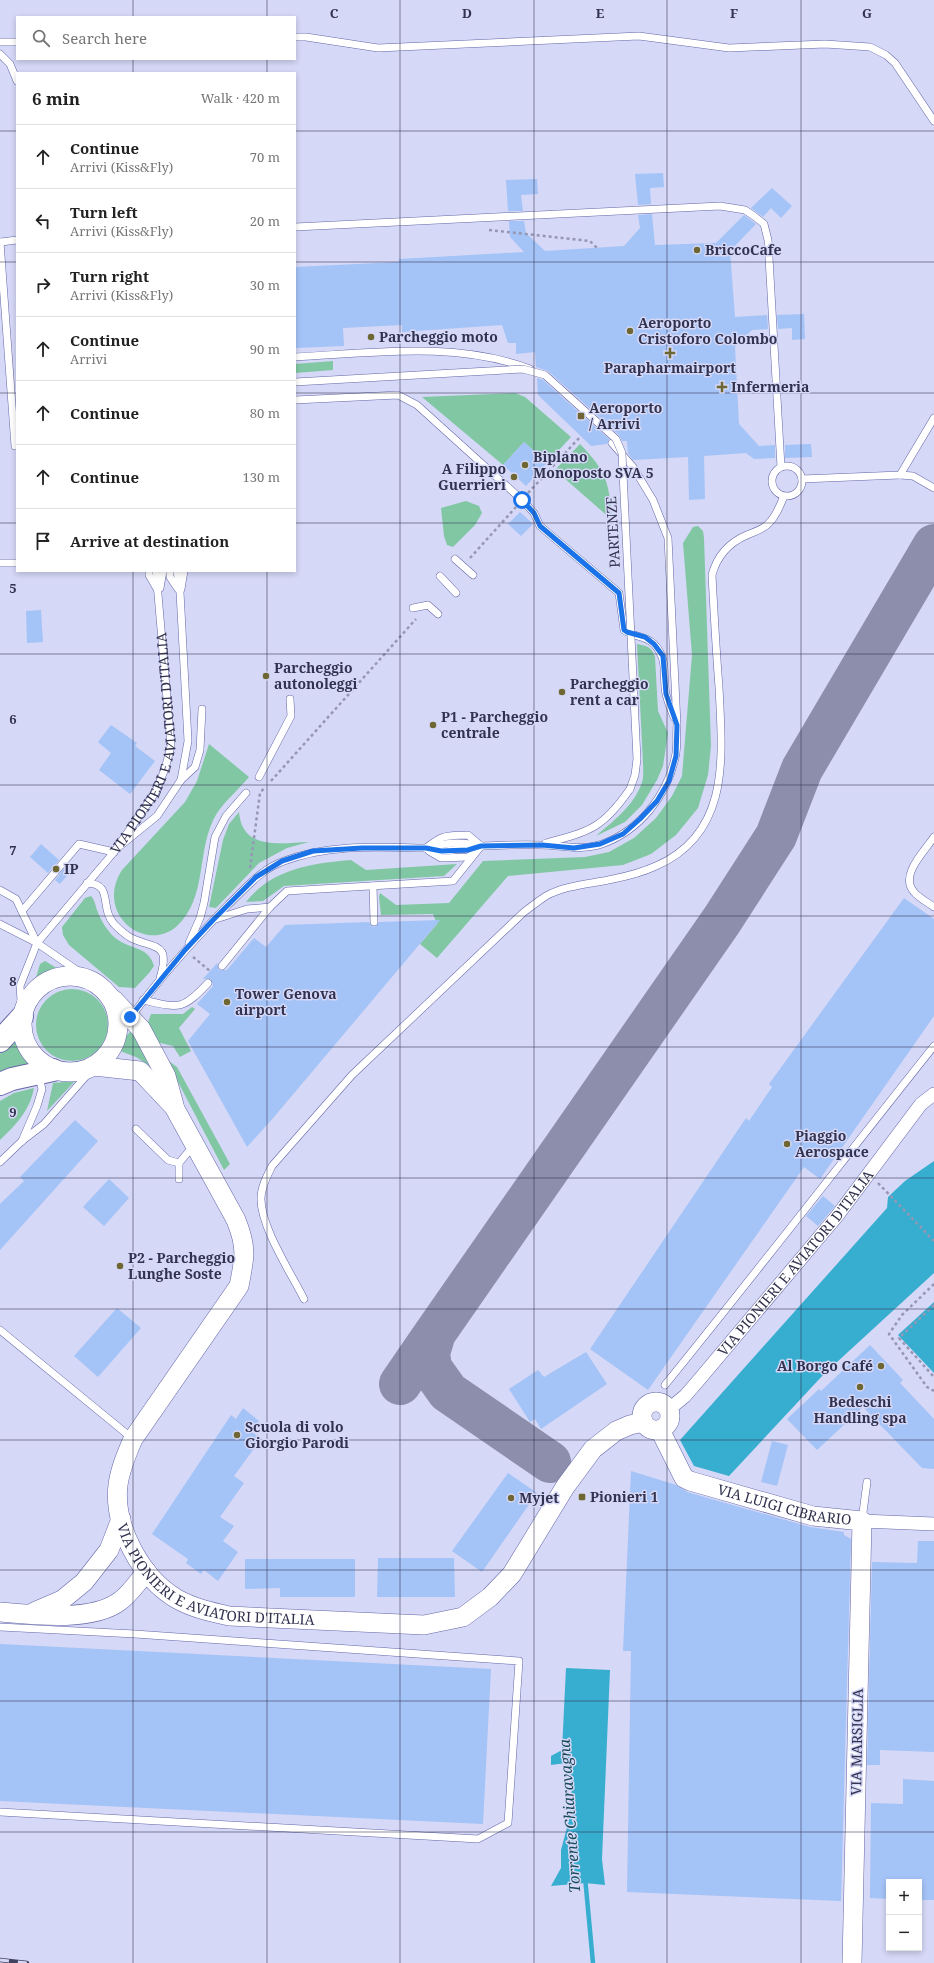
<!DOCTYPE html>
<meta charset="utf-8">
<style>
body{margin:0;font-family:"Noto Serif",serif;background:#f2f2f2;color:#222}
.controls{position:absolute;right:12px;bottom:12px;display:grid;overflow:hidden;border-radius:0px;box-shadow:0 2px 6px #0003}
.controls button{width:36px;height:36px;display:grid;place-items:center;padding:0;border:0;border-bottom:1px solid #e0e0e0;background:#fff;color:#222;font:20px sans-serif}
.stop{position:absolute;width:12px;height:12px;margin:-9px;border:3px solid #1a73e8;border-radius:50%;background:#fff}
.stop.end{background:#1a73e8;border-color:#fff;box-shadow:0 1px 4px #0008}
.list{margin:0;padding:0;list-style:none}
h2{display:flex;justify-content:space-between;align-items:center;height:52px;margin:0;padding:0 16px;font-size:17px}
h2 small{font-size:13px;font-weight:400;color:#767676}
.list li{display:grid;grid-template-columns:26px 1fr auto;gap:12px;align-items:center;box-sizing:border-box;height:64px;padding:0 16px;border-top:1px solid #e0e0e0}
.list b{display:block;font-size:15px;white-space:nowrap}
.list p{margin:0;font-size:13px;white-space:nowrap;color:#767676}
.list em{font-size:13px;font-style:normal;color:#767676}
.icon{flex:none;width:22px;height:22px;fill:none;stroke:currentColor;stroke-width:2;stroke-linecap:round;stroke-linejoin:round}
.map{position:relative;flex:none;width:934px;height:1963px;overflow:hidden}
.search{position:absolute;background:#fff;box-shadow:0 2px 6px #0003;left:16px;top:16px;width:280px;height:44px;display:flex;align-items:center;gap:10px;box-sizing:border-box;padding:0 14px;border-radius:0px;color:#767676;font-size:15px}
.panel{position:absolute;background:#fff;box-shadow:0 2px 6px #0003;left:16px;top:72px;width:280px;height:500px;border-radius:0px}
.map>svg:first-child{display:block}
</style>
<div class="map">
<svg width="934" height="1963" viewBox="0 0 934 1963">
<rect width="100%" height="100%" fill="#d5d8f6"/>
<path fill="#82c7a4" d="M333 361V370L295 373V364Z
M515 393 525 397 571 437 547 463 524 442 503 465 422 397Z
M580 444C607 472 609 482 612 520L555 470Z
M466 501 479 506 482 513 475 525 453 547 447 545 444 536 441 508Z
M698 526 703 531 704 538 711 746 708 775 698 808 676 835 651 854 623 865 508 876 437 958 420 944 437 924 433 914 381 915 379 897 380 893 396 905 449 903 483 861 585 857 609 852 634 838 656 818 672 796 682 776 692 655 683 543 693 527Z
M637 644C647 646 652 647 655 657L658 711 668 733 663 766 657 780 642 805 625 822 596 836C612 822 635 805 642 782 644 777 643 769 643 763Z
M209 744 249 777C239 789 226 800 217 813 195 849 209 896 177 926 146 954 94 914 122 870L185 802 197 781Z
M239 812C242 851 281 843 309 842L287 848 259 863 216 908 209 907 223 840 229 824Z
M351 860 366 870 457 864 444 876 284 886 263 901 246 902C271 869 313 863 351 860Z
M91 896C95 901 95 904 97 910 101 921 108 933 118 940 131 949 149 947 154 966L149 973 135 988 119 987 69 945 63 935 62 927 85 898Z
M45 961 60 970 45 975 35 981 40 964Z
M36 1025a36 36 0 1 1 72 0a36 36 0 1 1-72 0Z
M192 1007 195 1009 179 1028 191 1051 180 1057 173 1046 156 1042 148 1022 151 1014H183Z
M131 1031 153 1068 136 1057 120 1051 127 1035Z
M14 1037 30 1066 0 1077V1054Z
M166 1059 177 1067 230 1164 224 1170Z
M75 1081 47 1111 53 1083Z
M34 1088C30 1110 16 1125 0 1140V1101L14 1093Z"/>
<path fill="#37aed0" d="M934 1161V1273L824 1374 729 1476 694 1466 680 1440 887 1208 888 1197 905 1181Z
M934 1302V1373L898 1335Z
M566 1668 610 1670 602 1859 605 1885 585 1883 551 1886 561 1868V1850L569 1820 572 1787 566 1763 551 1765V1756L562 1750Z"/>
<g fill="none" stroke-linecap="round" stroke-linejoin="round">
<path stroke="#37aed0" stroke-width="4.5" d="M585 1877 593 1963"/>
<path stroke="#8c8eab" stroke-width="42" d="M435 1333 722 920 776 836 802 769 934 545
M400 1384 435 1333 429 1353 431 1368 448 1392 550 1462"/>
</g>
<path fill="#a4c3f7" d="M663 173 664 187 650 188 651 204 638 205 635 174Z
M537 179 538 194 521 195 523 211H508L506 180Z
M772 188 792 206 781 218 771 208 763 217 751 208Z
M652 214 655 245 716 243 744 215 756 224 730 251 735 317 767 315 768 329 752 330 735 347 739 424 759 446 775 445V458L754 459 746 453 704 456 705 499 689 500 688 457 633 460 628 453 627 441H622L619 435 548 371 536 367 535 352 516 354V343H508L502 325 402 332V325L343 328 344 346 295 348V267L399 262V259L524 252 510 237 509 221H524L526 233 545 251 624 246 640 228 638 215Z
M804 314 805 339 792 340V328L778 329 777 315Z
M537 378 543 380 609 439 607 444 591 446 538 395Z
M524 442 547 463 526 486 503 465Z
M811 444 812 457 785 458V445Z
M520 512 533 524 521 536 508 524Z
M41 610 43 642 27 643 26 611Z
M111 725 137 743 135 746 155 761 130 794 99 770 111 753 98 742Z
M41 844 59 860 48 873 30 857Z
M66 866 71 871 60 884 55 880Z
M904 898 934 919V1016L820 1179 804 1167 648 1390 590 1349 746 1118 749 1121 772 1087 769 1084Z
M440 920 274 1117 247 1147 188 1041 210 1014 197 1004 213 986 211 979H203L217 963 219 970H227L254 938 266 947 285 925 369 922 371 926 375 927 379 922Z
M75 1120 98 1141 0 1250V1204L24 1181 20 1177Z
M109 1179 129 1198 104 1226 83 1207Z
M823 1196 835 1206 818 1226 806 1216Z
M117 1308 141 1328 98 1377 74 1356Z
M870 1345 903 1380 900 1383 934 1419V1469L922 1468 863 1407 817 1450 787 1419 819 1389 821 1391Z
M586 1352 607 1384 541 1429 535 1419 530 1422 509 1389 538 1370 544 1377Z
M243 1408 259 1421 252 1432 261 1439 234 1476 244 1483 220 1517 234 1526 223 1541 238 1552 218 1581 204 1570 201 1574 186 1563 188 1559 152 1534 231 1415 236 1419Z
M772 1441 788 1445 777 1486 761 1482Z
M631 1471 676 1485 687 1492 810 1527 844 1532V1535L851 1539 841 1901 627 1892 631 1651H623Z
M508 1473 537 1493 482 1572 452 1551Z
M918 1541H934V1752L880 1750V1765H867L872 1562 917 1563Z
M378 1558H454L455 1597H377Z
M245 1559H355V1597H280V1588L245 1589Z
M0 1644 491 1669 483 1824 0 1801Z
M903 1779 934 1781V1900H919V1882H889V1899L870 1898 871 1803 903 1804Z"/>
<g fill="none" stroke-linecap="round" stroke-linejoin="round">
<defs>
<g id="lane">
<path d="M295 37H306L378 48 639 36 729 48 825 44 870 47 886 55 895 63 934 121"/>
<path d="M0 42H17"/>
<path d="M0 54 10 64 17 81"/>
<path d="M295 227 720 206 745 210 754 216 764 224 768 240 781 467"/>
<path d="M0 242 15 446"/>
<path d="M1 242 17 240"/>
<path d="M295 357C373 353 456 341 530 369"/>
<path d="M295 400 398 395 417 405 522 500 534 513 540 526 619 593 624 630C632 637 645 635 654 644 669 660 662 675 666 694 668 702 671 710 674 717"/>
<circle cx="787" cy="481" r="15"/>
<path d="M900 475 913 476 934 488"/>
<path d="M802 479 900 475 934 418"/>
<path d="M455 559 473 575"/>
<path d="M0 563H17"/>
<path d="M149 571V575L157 589"/>
<path d="M170 571V577L178 589"/>
<path d="M440 576 456 593"/>
<path d="M160 588 163 571"/>
<path d="M181 589 184 571"/>
<path d="M413 608 428 605 438 614"/>
<path d="M259 777 291 716 290 699"/>
<path d="M181 780 195 767 200 750 202 709"/>
<path d="M934 837C925 851 899 875 914 892 919 898 927 902 934 907"/>
<path d="M546 843C591 831 603 828 630 789"/>
<path d="M120 846 157 816 181 780 188 741 180 592 177 571"/>
<path d="M430 847C445 843 462 841 478 846"/>
<path d="M426 848C444 834 445 836 468 835L481 846"/>
<path d="M429 851 441 858 468 857 475 852"/>
<path d="M87 883C114 884 99 907 114 924 119 929 124 934 131 938 155 949 171 942 160 978"/>
<path d="M373 886 374 922"/>
<path d="M0 890 16 899 37 943"/>
<path d="M22 911 79 844 114 852"/>
<path d="M216 919 247 909 270 907"/>
<path d="M0 924 37 943 94 982"/>
<path d="M189 943 200 918 204 903 215 837 226 816 246 793"/>
<path d="M222 966 270 907 287 891 453 881 481 846"/>
<path d="M143 1000C179 1008 182 1011 208 983"/>
<path id="s1" d="M22 1015 20 986 37 943 114 852 155 793 165 769 171 746 156 571"/>
<path d="M117 1037C149 989 188 946 228 905 245 889 261 869 284 861 328 844 376 847 423 848 430 848 437 851 444 851 457 850 470 847 483 846 502 845 522 844 541 845 561 845 582 851 602 844 639 831 667 796 675 758 678 747 676 736 677 725L668 538 653 500 633 467 612 443"/>
<path d="M136 1129 168 1160 179 1163V1179"/>
<path d="M22 1141 37 1106 42 1089 34 1057"/>
<path d="M0 1162 22 1141 44 1124 94 1067"/>
<path d="M179 1163 194 1145"/>
<path d="M304 1299C291 1273 260 1226 261 1198 261 1187 267 1176 272 1166L352 1075 524 912C531 907 538 901 546 896 566 885 591 884 613 879 628 876 643 872 656 866 732 833 722 754 719 687 716 650 714 612 712 575 717 556 728 543 747 535 754 532 764 529 769 523 776 516 780 506 784 496"/>
<path d="M0 1330 133 1439"/>
<path d="M665 1385C756 1273 844 1159 934 1046"/>
<path d="M862 1520 867 1482"/>
<path d="M0 1627 135 1634 519 1661 508 1823 478 1839 0 1812"/>
</g>
<g id="street">
<path id="s2" d="M668 1410 685 1396 698 1381 837 1216 921 1104 934 1094"/>
<path d="M862 1521 934 1524"/>
</g>
<g id="secondary">
<circle cx="70" cy="1024" r="48"/>
<path d="M114 1000 141 1029 166 1076 174 1105"/>
<path id="s3" d="M94 1066 140 1071 174 1107 236 1220C247 1247 245 1257 239 1286L133 1439C127 1453 120 1469 118 1485 113 1526 141 1578 177 1599 193 1608 211 1612 229 1616L424 1625 463 1617 490 1597 512 1574 565 1487 593 1449 616 1431 630 1425 643 1422"/>
<circle cx="656" cy="1416" r="14"/>
<path id="s4" d="M660 1430 684 1478 690 1481 813 1516 862 1521 852 1963"/>
<path d="M0 1612C33 1615 93 1622 120 1601 130 1594 138 1581 147 1572"/>
<path d="M34 1612 62 1600 84 1582 109 1550 121 1519"/>
</g>
<path id="highway" d="M0 1041 22 1017
M0 1084 12 1079 53 1070"/>
</defs>
<use href="#lane" stroke="#6466a8" stroke-width="8"/>
<use href="#street" stroke="#6466a8" stroke-width="14"/>
<use href="#secondary" stroke="#6466a8" stroke-width="20"/>
<use href="#highway" stroke="#6466a8" stroke-width="24"/>
<path stroke="#9597b4" stroke-width="2.5" stroke-dasharray="3 3" stroke-linecap="butt" d="M489 230 590 241 597 248
M528 493 581 436
M470 558 516 507
M271 781 416 619
M250 868 260 793 265 787
M193 957 210 971
M878 1183 934 1241
M934 1284 902 1315 889 1334 927 1387 934 1391
M934 1305 899 1338 934 1377"/>
<use href="#lane" stroke="#fff" stroke-width="7"/>
<use href="#street" stroke="#fff" stroke-width="13"/>
<use href="#secondary" stroke="#fff" stroke-width="19"/>
<use href="#highway" stroke="#fff" stroke-width="22"/>
<defs>
<path id="rail" d="M0 1960 27 1963"/>
</defs>
<use href="#rail" stroke="#424360" stroke-width="4.5"/>
<use href="#rail" stroke="#d5d8f6" stroke-width="3" stroke-dasharray="9" stroke-linecap="butt"/>
<defs>
<path id="lane-bridge" d="M295 382 523 369 545 375 616 439 622 453 637 759 635 775 630 789"/>
</defs>
<use href="#lane-bridge" stroke="#6466a8" stroke-width="8" stroke-linecap="butt"/>
<use href="#lane-bridge" stroke="#fff" stroke-width="7"/>
</g>
<g fill="none" stroke-linecap="round" stroke-linejoin="round">
<path stroke="#1a73e8" stroke-width="5" d="M130 1017 185 950 214 919 256 877 282 861 313 851 362 848H426L441 851 468 850 481 846 542 845 574 848 600 844 623 834 640 819 657 801 669 781 676 756 677 725 666 694 663 656 654 644 645 637 627 632 624 630 619 593 540 526 534 513 522 500"/>
</g>
<path fill="none" stroke="#31324f" stroke-width="1" stroke-opacity="0.55" d="M133 0V17M267 0V17M400 0V1963M534 0V1963M667 0V1963M801 0V1963M133 59V73M267 59V73M0 131H17M295 131H934M0 262H17M295 262H934M0 393H17M295 393H934M0 523H17M295 523H934M133 571V1963M267 571V1963M0 654H934M0 785H934M0 916H934M0 1047H934M0 1178H934M0 1309H934M0 1440H934M0 1570H934M0 1701H934M0 1832H934"/>
<g fill="#6e6633" stroke="#d5d8f6" stroke-width="1.5">
<circle cx="697" cy="250" r="4"/>
<circle cx="630" cy="331" r="4"/>
<circle cx="371" cy="337" r="4"/>
<path d="M668 347h4v4h4v4h-4v4h-4v-4h-4v-4h4z"/>
<path d="M720 381h4v4h4v4h-4v4h-4v-4h-4v-4h4z"/>
<rect x="577" y="412" width="8" height="8" rx="2"/>
<circle cx="525" cy="465" r="4"/>
<circle cx="514" cy="477" r="4"/>
<circle cx="266" cy="676" r="4"/>
<circle cx="562" cy="692" r="4"/>
<circle cx="433" cy="725" r="4"/>
<circle cx="56" cy="869" r="4"/>
<circle cx="227" cy="1002" r="4"/>
<circle cx="787" cy="1144" r="4"/>
<circle cx="120" cy="1266" r="4"/>
<circle cx="881" cy="1366" r="4"/>
<circle cx="860" cy="1387" r="4"/>
<circle cx="237" cy="1435" r="4"/>
<rect x="578" y="1493" width="8" height="8" rx="2"/>
<circle cx="511" cy="1498" r="4"/>
</g>
<g text-anchor="middle" stroke-width="3" stroke-linejoin="round" paint-order="stroke">
<g font-size="14" font-weight="bold" fill="#31324f" stroke="#d5d8f6" text-anchor="start">
<text x="705" y="255">BriccoCafe</text>
<text x="638" y="328">Aeroporto<tspan x="638" dy="16">Cristoforo Colombo</tspan></text>
<text x="379" y="342">Parcheggio moto</text>
<text x="670" y="373" text-anchor="middle">Parapharmairport</text>
<text x="731" y="392">Infermeria</text>
<text x="589" y="413">Aeroporto<tspan x="589" dy="16">/ Arrivi</tspan></text>
<text x="533" y="462">Biplano<tspan x="533" dy="16">Monoposto SVA 5</tspan></text>
<text x="506" y="474" text-anchor="end">A Filippo<tspan x="506" dy="16">Guerrieri</tspan></text>
<text x="274" y="673">Parcheggio<tspan x="274" dy="16">autonoleggi</tspan></text>
<text x="570" y="689">Parcheggio<tspan x="570" dy="16">rent a car</tspan></text>
<text x="441" y="722">P1 - Parcheggio<tspan x="441" dy="16">centrale</tspan></text>
<text x="64" y="874">IP</text>
<text x="235" y="999">Tower Genova<tspan x="235" dy="16">airport</tspan></text>
<text x="795" y="1141">Piaggio<tspan x="795" dy="16">Aerospace</tspan></text>
<text x="128" y="1263">P2 - Parcheggio<tspan x="128" dy="16">Lunghe Soste</tspan></text>
<text x="873" y="1371" text-anchor="end">Al Borgo Café</text>
<text x="860" y="1407" text-anchor="middle">Bedeschi<tspan x="860" dy="16">Handling spa</tspan></text>
<text x="245" y="1432">Scuola di volo<tspan x="245" dy="16">Giorgio Parodi</tspan></text>
<text x="590" y="1502">Pionieri 1</text>
<text x="519" y="1503">Myjet</text>
</g>
<g font-size="14" fill="#31324f" stroke="#d5d8f6">
<text transform="translate(613 532) rotate(-93)" y="5">PARTENZE</text>
<text dy="5" stroke="none"><textPath href="#s1" startOffset="312">VIA PIONIERI E AVIATORI D'ITALIA</textPath></text>
<text dy="5" stroke="none"><textPath href="#s2" startOffset="195">VIA PIONIERI E AVIATORI D'ITALIA</textPath></text>
<text dy="5" stroke="none"><textPath href="#s4" startOffset="158">VIA LUIGI CIBRARIO</textPath></text>
<text dy="5" stroke="none"><textPath href="#s3" startOffset="684">VIA PIONIERI E AVIATORI D'ITALIA</textPath></text>
<text transform="translate(857 1742) rotate(-89)" y="5">VIA MARSIGLIA</text>
</g>
<g font-size="15" font-style="italic" fill="#174957" stroke="#d5d8f6">
<text transform="translate(570 1816) rotate(-94)" y="5">Torrente Chiaravagna</text>
</g>
</g>
<g font-size="13" text-anchor="middle" font-weight="bold" fill="#31324f" stroke="#d5d8f6" stroke-width="3" stroke-linejoin="round" paint-order="stroke">
<text x="334" y="18">C</text>
<text x="467" y="18">D</text>
<text x="600" y="18">E</text>
<text x="734" y="18">F</text>
<text x="867" y="18">G</text>
<text x="13" y="593">5</text>
<text x="13" y="724">6</text>
<text x="13" y="855">7</text>
<text x="13" y="986">8</text>
<text x="13" y="1117">9</text>
</g>
</svg>
<div class="controls">
<button>+</button>
<button>−</button>
</div>
<div class="stop" style="left:522px;top:500px"></div>
<div class="stop end" style="left:130px;top:1017px"></div>
<div class="search"><svg class="icon" aria-label="search" viewBox="0 0 24 24"><circle cx="10" cy="10" r="6"/><path d="M15 15l6 6"/></svg>Search here</div>
<section class="panel">
<h2>6 min<small>Walk · 420 m</small></h2>
<ul class="list">
<li><svg class="icon" aria-label="ahead" viewBox="0 0 24 24"><path d="M12 20V5M6 11l6-6 6 6"/></svg><div><b>Continue</b><p>Arrivi (Kiss&amp;Fly)</p></div><em>70 m</em></li>
<li><svg class="icon" aria-label="left" viewBox="0 0 24 24"><path d="M17 20v-9H6M10 6l-5 5 5 5"/></svg><div><b>Turn left</b><p>Arrivi (Kiss&amp;Fly)</p></div><em>20 m</em></li>
<li><svg class="icon" aria-label="right" viewBox="0 0 24 24"><path d="M7 20v-9h11M14 6l5 5-5 5"/></svg><div><b>Turn right</b><p>Arrivi (Kiss&amp;Fly)</p></div><em>30 m</em></li>
<li><svg class="icon" aria-label="ahead" viewBox="0 0 24 24"><path d="M12 20V5M6 11l6-6 6 6"/></svg><div><b>Continue</b><p>Arrivi</p></div><em>90 m</em></li>
<li><svg class="icon" aria-label="ahead" viewBox="0 0 24 24"><path d="M12 20V5M6 11l6-6 6 6"/></svg><div><b>Continue</b></div><em>80 m</em></li>
<li><svg class="icon" aria-label="ahead" viewBox="0 0 24 24"><path d="M12 20V5M6 11l6-6 6 6"/></svg><div><b>Continue</b></div><em>130 m</em></li>
<li><svg class="icon" aria-label="arrive" viewBox="0 0 24 24"><path d="M6 21V4h12l-3 4 3 4H6"/></svg><div><b>Arrive at destination</b></div></li>
</ul>
</section>
</div>
